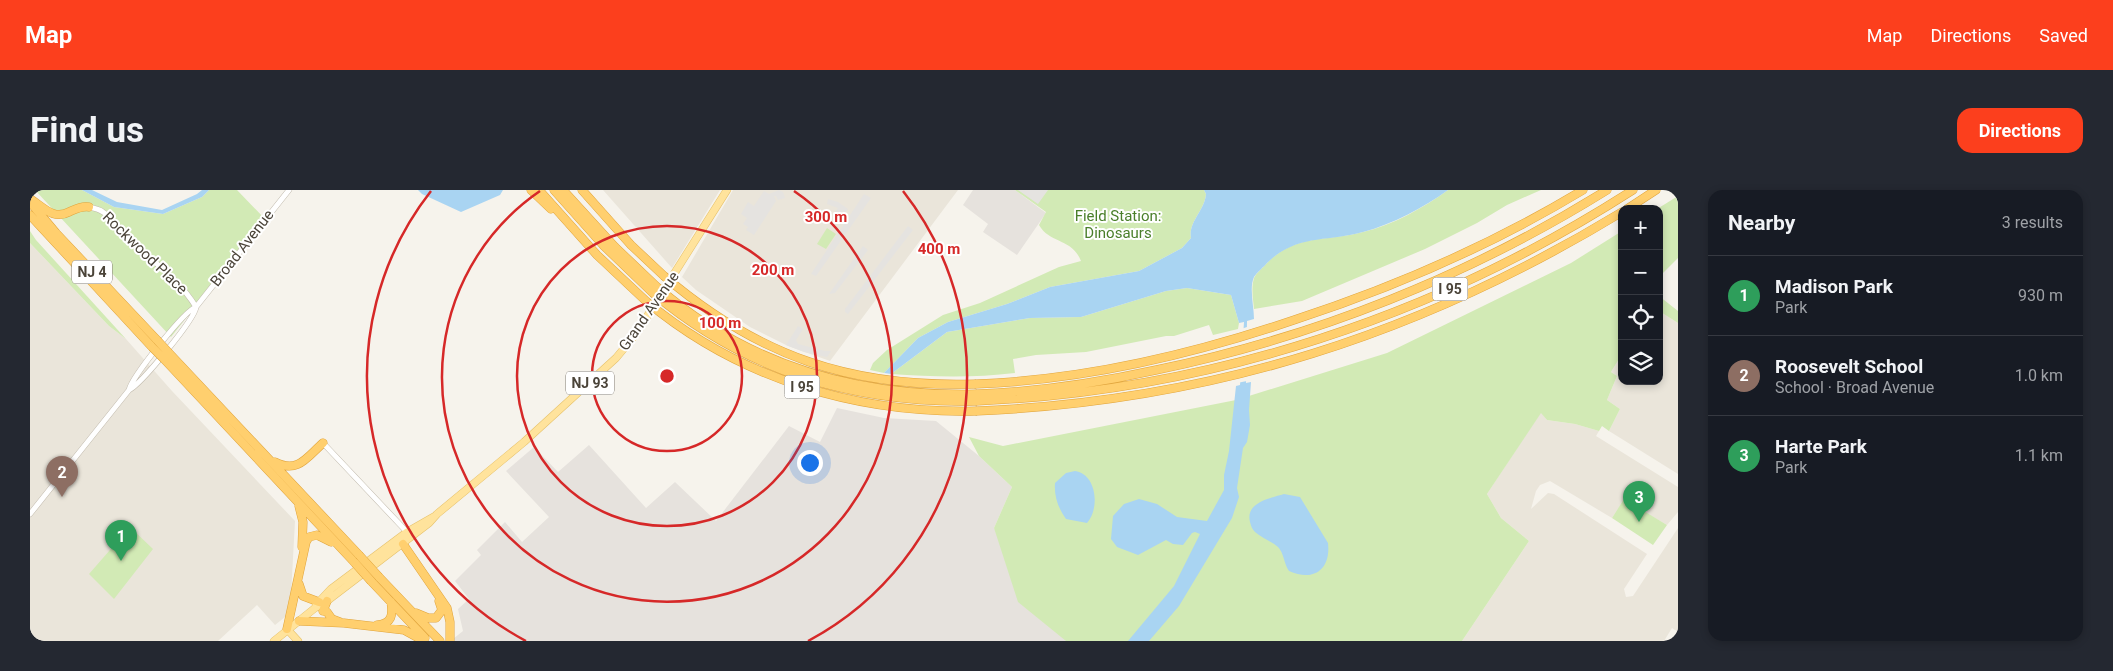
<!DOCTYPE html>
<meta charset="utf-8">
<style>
body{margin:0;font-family:Roboto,sans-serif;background:#242831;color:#f1f3f6}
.controls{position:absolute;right:15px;top:15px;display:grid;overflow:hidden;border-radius:10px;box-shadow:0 2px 8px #0003}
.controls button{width:45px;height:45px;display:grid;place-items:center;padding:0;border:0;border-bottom:1px solid #363941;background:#171b24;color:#f1f3f6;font:25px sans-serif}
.you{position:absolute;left:779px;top:272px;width:18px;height:18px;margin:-12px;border:4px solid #fff;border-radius:50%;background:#1a73e8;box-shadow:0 0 0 8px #1a73e833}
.badge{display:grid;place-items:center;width:32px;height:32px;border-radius:50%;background:#fc3f1d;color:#fff;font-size:16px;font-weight:700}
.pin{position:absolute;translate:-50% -41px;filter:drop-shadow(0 1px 2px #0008)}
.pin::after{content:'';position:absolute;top:26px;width:18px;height:15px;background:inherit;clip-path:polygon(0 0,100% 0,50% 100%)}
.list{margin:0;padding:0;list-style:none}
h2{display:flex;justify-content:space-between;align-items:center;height:65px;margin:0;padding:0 20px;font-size:21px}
h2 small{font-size:16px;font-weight:400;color:#9ea1a6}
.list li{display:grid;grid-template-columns:32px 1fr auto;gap:15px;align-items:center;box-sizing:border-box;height:80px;padding:0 20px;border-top:1px solid #363941}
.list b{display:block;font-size:19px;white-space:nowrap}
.list p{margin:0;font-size:16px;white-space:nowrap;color:#9ea1a6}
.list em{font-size:16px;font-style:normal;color:#9ea1a6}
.icon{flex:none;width:28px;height:28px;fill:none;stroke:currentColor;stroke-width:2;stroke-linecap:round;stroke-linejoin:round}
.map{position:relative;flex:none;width:1648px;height:451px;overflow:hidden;border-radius:15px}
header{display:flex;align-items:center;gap:30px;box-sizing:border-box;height:70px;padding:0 25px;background:#fc3f1d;color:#fff}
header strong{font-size:24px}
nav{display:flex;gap:28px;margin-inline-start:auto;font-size:18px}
.intro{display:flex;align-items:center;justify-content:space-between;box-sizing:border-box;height:120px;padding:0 30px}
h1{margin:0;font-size:35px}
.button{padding:12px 22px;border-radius:15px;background:#fc3f1d;color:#fff;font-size:18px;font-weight:700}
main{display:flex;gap:30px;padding:0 30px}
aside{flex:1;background:#171b24;border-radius:15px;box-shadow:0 2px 8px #0003}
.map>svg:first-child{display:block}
</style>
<header>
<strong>Map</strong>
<nav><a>Map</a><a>Directions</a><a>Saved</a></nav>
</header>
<div class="intro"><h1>Find us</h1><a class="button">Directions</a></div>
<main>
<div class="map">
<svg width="1648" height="451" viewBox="0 0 1648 451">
<rect width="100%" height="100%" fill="#f6f3ec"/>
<path fill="#eae5da" d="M573 0H690L642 78Z
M703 0H928L800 171 758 156 720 137 666 100 652 87Z
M0 53 79 136 96 149 142 201 265 331 260 423 245 435 227 415 188 451H0Z
M1629 121 1648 133V284L1579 241 1590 219 1577 210 1587 186 1581 182 1592 164V191H1629Z
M1511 222 1517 230 1545 234 1569 241 1566 246 1648 297V322L1637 335 1594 310 1582 328 1520 291 1510 295 1506 301 1501 319 1518 303 1524 304 1617 364 1594 399 1596 407 1603 406 1648 338V442L1642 438 1634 451H1432L1499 351 1471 328 1457 304Z"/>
<path fill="#e6e2dd" d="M943 0H985L1016 23 987 65 953 42 958 34 933 15Z
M807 218 854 228 906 231 949 266 982 297 964 338 1036 451H425L423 449 433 441 428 419 439 409 425 391 451 365 447 360 475 332 492 352 519 327 476 281 504 257 528 282 559 255 616 318 645 292 686 331 759 236 790 252Z"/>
<path fill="#d2eab5" d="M5 0H52L84 17 133 24 172 7 179 0H207L235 29 141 147Z
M985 0H1174L1176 4C1175 20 1158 32 1161 48L1152 58 1109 81 1020 97 977 114 918 132 888 148 854 183 840 180 843 173 857 160 913 125 950 113 1029 77 1051 71C1042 48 1020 54 1009 35L1016 22Z
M1418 0H1511L1477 15 1447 33 1395 59 1272 111 1224 119C1223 109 1221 98 1224 88 1226 83 1233 78 1236 74 1266 43 1296 52 1333 42 1363 35 1393 18 1418 0Z
M1648 6V68L1629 87V19H1627Z
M797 38 806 44 796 59 787 54Z
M0 41 6 50 96 149 79 136 0 53Z
M1592 41V164L1581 182 1587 186 1577 210 1590 219 1579 241 1572 236 1569 241 1545 234 1517 230 1511 223 1457 304 1471 328 1499 351 1432 451H1036L988 412 964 338 982 297 949 266 939 247 973 256 1206 210 1357 163 1541 73Z
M1157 98 1201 105 1209 133 1208 139 1183 145 1179 135 1144 146H1136L1056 162 1006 165 983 169 985 183C944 188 903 187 861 184L917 142 1000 128 1051 127 1136 101Z
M1629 106 1648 121V133L1629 121Z
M1594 309 1637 335 1623 355 1582 328Z
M100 337 123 359 84 409 59 384Z"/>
<path fill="#e5e3e0" d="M749 0 753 2 755 8 748 10 746 6H744L746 11 724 45 716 40 718 37 713 34 717 28 711 24 718 12 724 16 734 1 739 4Z
M988 0H1018L1008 14Z
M834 4 841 8 786 86 781 84Z
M798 9 808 12 818 19 810 30 803 25 808 18 797 14Z
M878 36 883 40 818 124 815 122V119Z
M833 56 838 60 805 103 799 104Z
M768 136 773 139 766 150 768 154 795 161H801L797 167 774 162 756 155Z"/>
<path fill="#a9d4f2" d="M52 0H62L87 12 132 20 167 4 172 0H179L172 7 133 24 84 17Z
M388 0H473L470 5 431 22 392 4Z
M1174 0H1418C1393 18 1363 34 1333 42 1298 52 1266 44 1237 73 1234 77 1227 82 1224 87 1219 98 1224 116 1224 129L1217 131 1216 193 1221 192 1219 220 1220 235 1217 252 1213 258 1207 298 1209 307 1202 328 1149 416 1119 451H1098L1144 396 1170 344 1165 342 1162 343 1153 355 1143 354 1136 350 1108 365 1087 357 1081 349 1083 326 1094 314 1109 309 1127 314 1147 327 1177 331 1194 300V285L1199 261 1206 196 1210 195 1214 132 1209 133 1201 105 1157 98 1136 101 1051 127 1000 128 917 142 861 184 854 183 888 148 918 132 977 114 1020 97 1109 81 1152 58 1161 48C1158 32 1175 20 1176 4Z
M1045 281C1067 284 1070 319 1057 333L1036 329C1028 318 1024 306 1025 293L1036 283Z
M1254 304 1270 307 1298 353C1301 380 1283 392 1259 381 1254 374 1254 363 1248 357 1241 351 1232 348 1225 342 1222 339 1221 336 1220 332 1215 312 1241 308 1254 304Z"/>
<path fill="#f6f3ec" d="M1220 136 1219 190H1222L1207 193 1211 139Z"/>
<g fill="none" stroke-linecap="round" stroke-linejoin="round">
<defs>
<path id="minor" d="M59 17C64 18 69 19 73 22 84 29 91 41 100 50 123 72 149 89 166 117
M99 200C111 194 165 129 166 117
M293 253 377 342
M0 324 99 200C102 187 154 121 166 117L259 0"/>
<path id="major" d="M286 415 301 399 377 342 405 326
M257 439 268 451
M244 451 285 418 297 411 399 333 407 324 494 252 586 168 606 144 697 0"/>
<path id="highway" d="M501 0 521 19
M509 0 567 65 617 112
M524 0 574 56 623 103
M533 0 585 57 627 97
M552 0 601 55 634 86
M2 10C14 18 24 30 39 22 46 19 51 16 59 17
M0 12 26 43 127 150
M1597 19 1626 0
M0 25 122 157
M139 163 329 365
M134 169 325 373
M946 194C1055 190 1161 165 1264 130 1365 97 1462 55 1553 0
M947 204C1007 202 1067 193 1126 180 1285 147 1439 86 1577 0
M947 211C1180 201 1407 126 1603 0
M947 221C1183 211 1391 144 1592 22
M245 272C268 284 277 267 293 253
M269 316 273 332 272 357
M373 354 417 418 420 432V451
M349 387 410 451
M341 391 395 448
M269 394 273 406 289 412
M297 411 293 421 297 422 302 429 310 432
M386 423 398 428H406L412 420 409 411
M269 431 314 433 374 440 394 451
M347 435C362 434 363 425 361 412
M257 439 276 352 279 347 287 345 301 352"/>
</defs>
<use href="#minor" stroke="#c2bbae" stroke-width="6"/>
<use href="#major" stroke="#e6c16a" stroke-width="8"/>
<use href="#highway" stroke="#e0a43c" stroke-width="9"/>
<use href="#minor" stroke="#fff" stroke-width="5"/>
<use href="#major" stroke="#ffe39c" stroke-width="7"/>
<use href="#highway" stroke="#ffcf6e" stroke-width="8"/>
<defs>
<path id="highway-bridge" d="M634 86C729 167 822 198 946 194
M627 97C718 176 828 207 947 204
M623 103C717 182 825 214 947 211
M617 112C710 189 827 224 947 221
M127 150 139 163
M122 157 134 169
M329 365 349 387
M325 373 341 391"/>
</defs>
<use href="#highway-bridge" stroke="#e0a43c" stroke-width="9" stroke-linecap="butt"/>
<use href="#highway-bridge" stroke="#ffcf6e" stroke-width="8"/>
</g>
<g fill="none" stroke="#d62828" stroke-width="2.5">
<circle cx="637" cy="186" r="75"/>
<circle cx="637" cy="186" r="150"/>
<path d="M764 1A225 225 0 1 1 510 1"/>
<path d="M496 451A300 300 0 0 1 401 1M873 1A300 300 0 0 1 778 451"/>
</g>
<g text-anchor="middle" stroke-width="4" stroke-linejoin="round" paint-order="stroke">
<g fill="#fff" stroke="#817c74" stroke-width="1">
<rect x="42" y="70.5" width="40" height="23" rx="4"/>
<rect x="1402.5" y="87.5" width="35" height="23" rx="4"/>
<rect x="536" y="181.5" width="48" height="23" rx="4"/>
<rect x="754.5" y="185.5" width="35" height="23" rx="4"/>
</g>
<g font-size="14" font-weight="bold" fill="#4b4439">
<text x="62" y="87">NJ 4</text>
<text x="1420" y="104">I 95</text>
<text x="560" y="198">NJ 93</text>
<text x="772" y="202">I 95</text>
</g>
<g font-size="15" fill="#4a7f2a" stroke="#fff">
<text x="1088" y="31">Field Station:<tspan x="1088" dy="17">Dinosaurs</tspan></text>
</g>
<g font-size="15" fill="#4b4439" stroke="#fff">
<text transform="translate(212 58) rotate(-52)" y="5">Broad Avenue</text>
<text transform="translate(115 63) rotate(44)" y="5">Rockwood Place</text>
<text transform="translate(619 121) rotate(-55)" y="5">Grand Avenue</text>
</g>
</g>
<circle cx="637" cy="186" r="8" fill="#d62828" stroke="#fff" stroke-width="2.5"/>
<g font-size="15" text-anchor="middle" font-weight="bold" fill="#d62828" stroke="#fff" stroke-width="4" stroke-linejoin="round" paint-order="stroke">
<text x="796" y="32">300 m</text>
<text x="909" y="64">400 m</text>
<text x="743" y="85">200 m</text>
<text x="690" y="138">100 m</text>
</g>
</svg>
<div class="controls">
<button>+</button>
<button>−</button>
<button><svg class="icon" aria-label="locate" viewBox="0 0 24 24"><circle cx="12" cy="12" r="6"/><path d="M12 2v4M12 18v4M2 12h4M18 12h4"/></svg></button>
<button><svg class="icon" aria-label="layers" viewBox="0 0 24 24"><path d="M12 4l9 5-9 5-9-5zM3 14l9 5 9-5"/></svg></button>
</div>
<div class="you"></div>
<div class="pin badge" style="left:91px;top:371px;background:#2e9e5b">1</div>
<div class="pin badge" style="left:32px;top:307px;background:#8d6e63">2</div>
<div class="pin badge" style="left:1609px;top:332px;background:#2e9e5b">3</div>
</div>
<aside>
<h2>Nearby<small>3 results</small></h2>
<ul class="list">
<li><span class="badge" style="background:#2e9e5b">1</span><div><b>Madison Park</b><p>Park</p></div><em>930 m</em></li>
<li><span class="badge" style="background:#8d6e63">2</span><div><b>Roosevelt School</b><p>School · Broad Avenue</p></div><em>1.0 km</em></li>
<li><span class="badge" style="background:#2e9e5b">3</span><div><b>Harte Park</b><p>Park</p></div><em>1.1 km</em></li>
</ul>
</aside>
</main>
